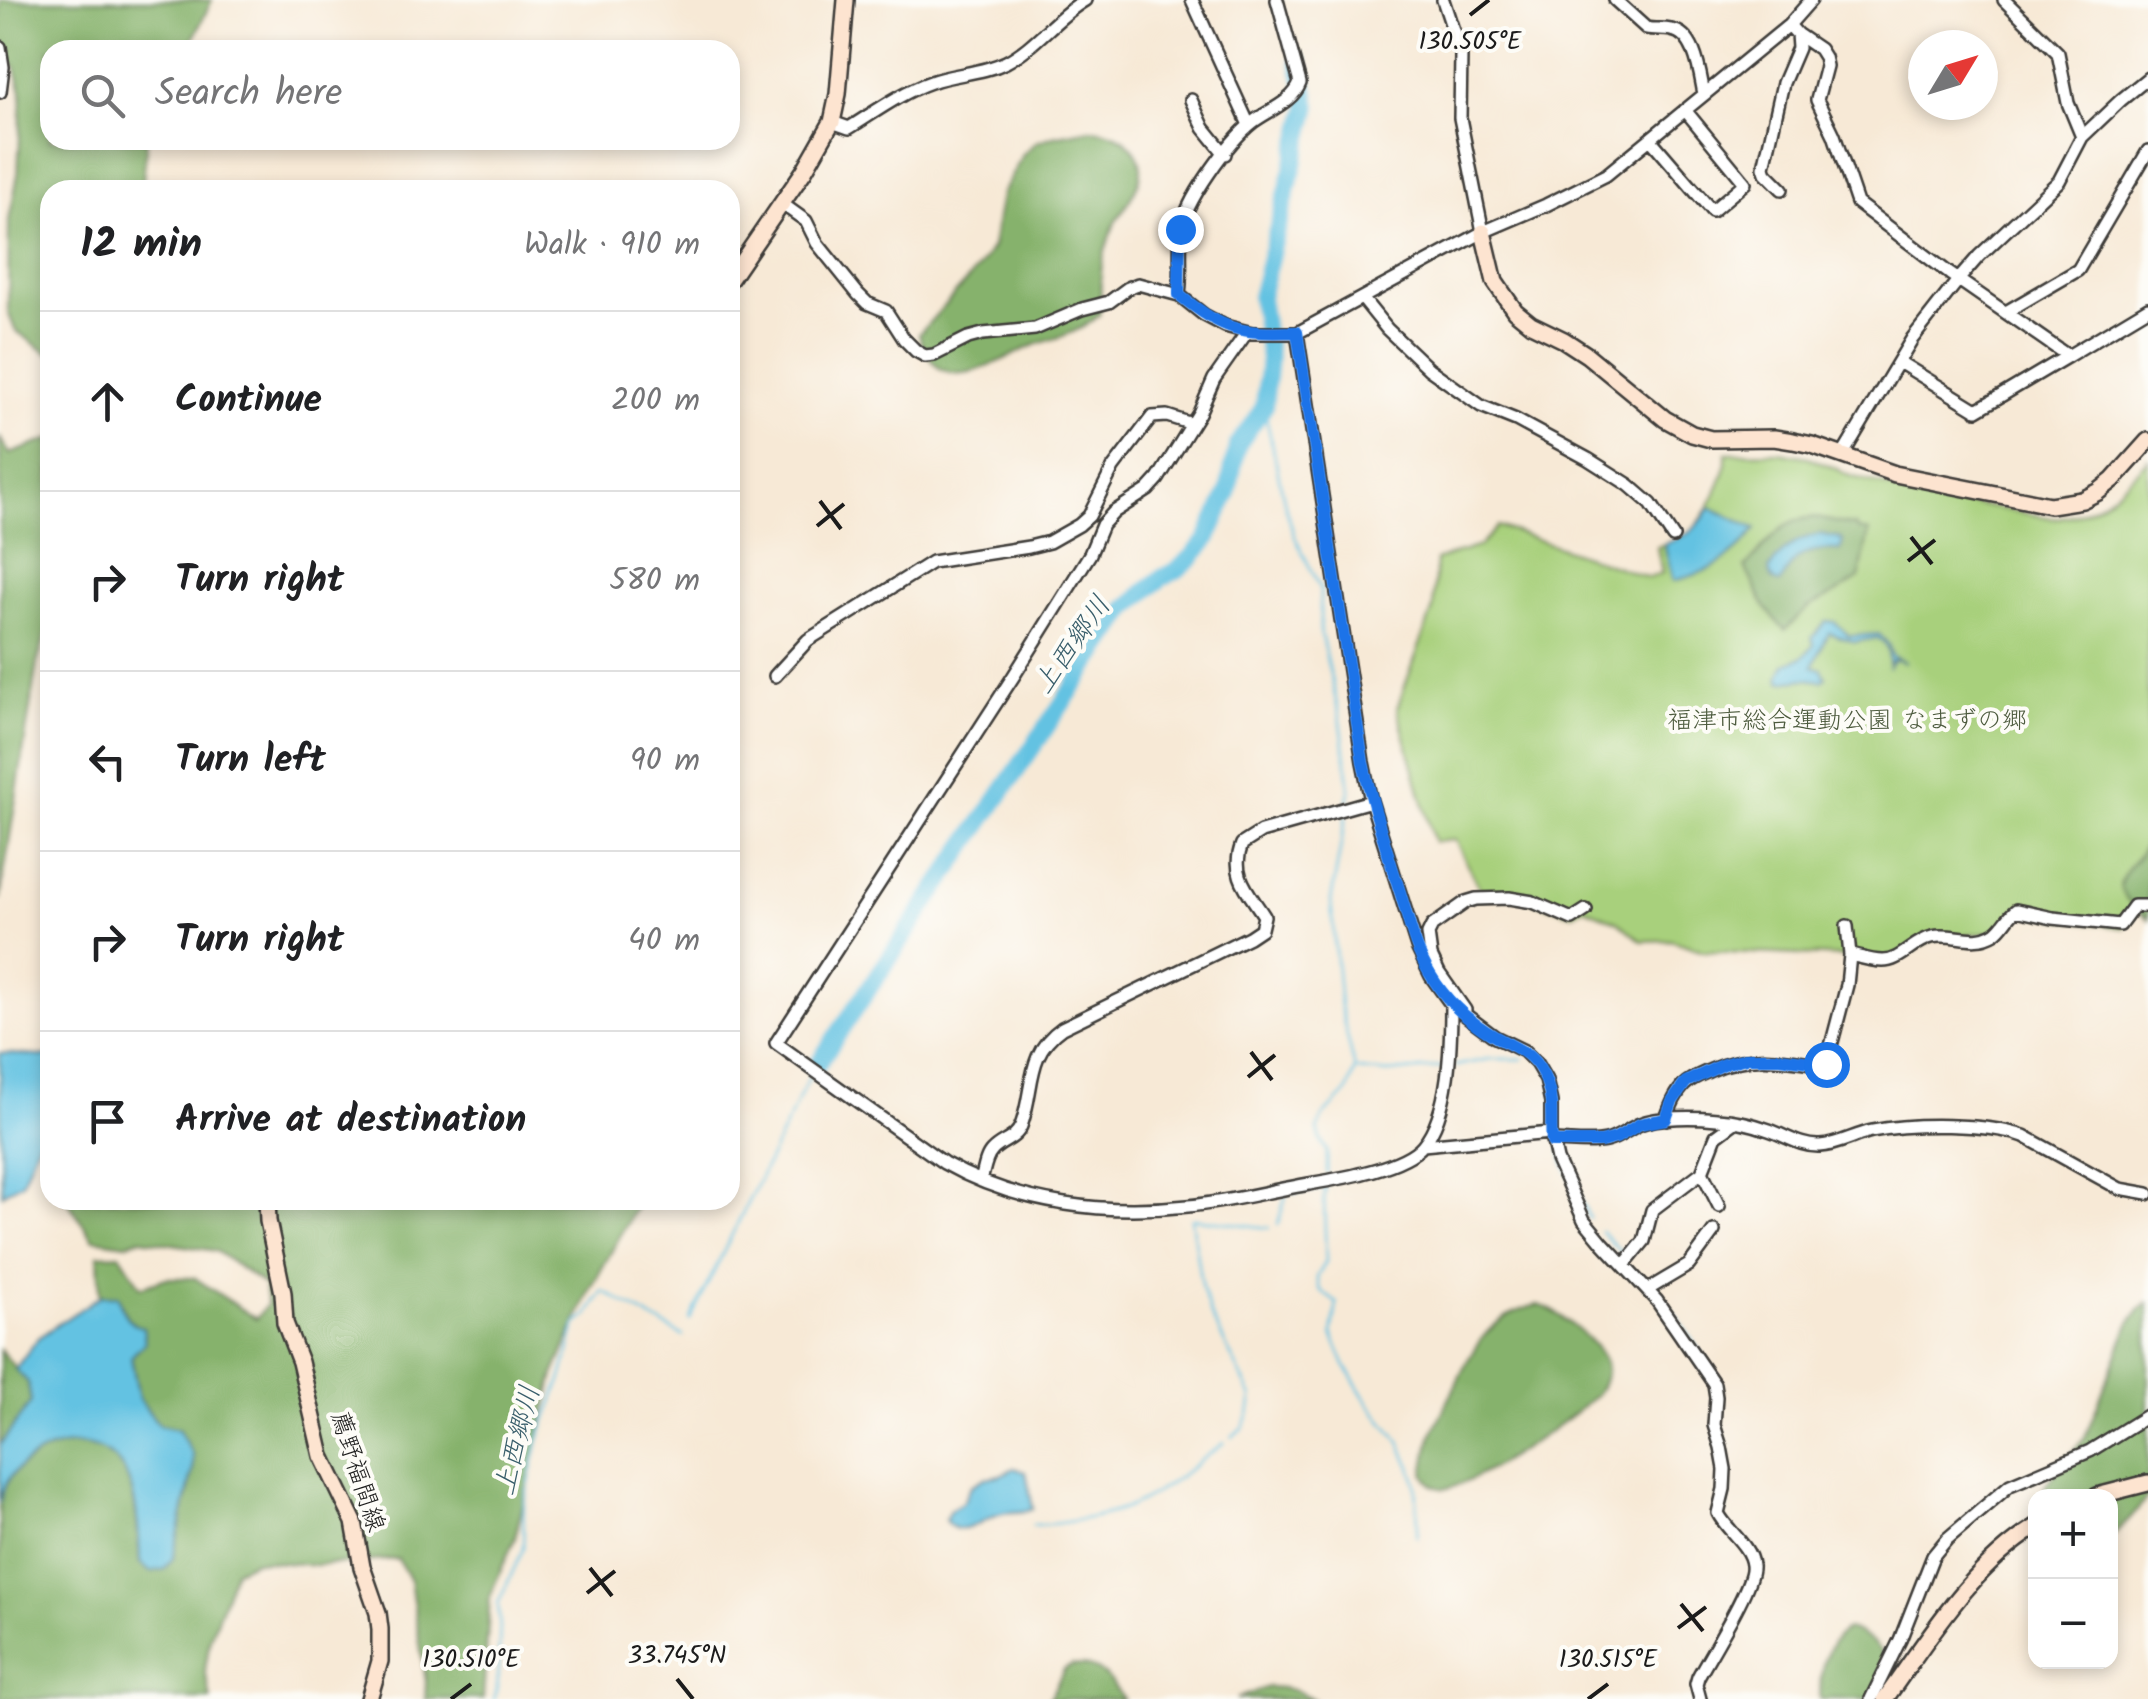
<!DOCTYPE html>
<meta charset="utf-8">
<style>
body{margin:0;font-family:Kalam,"Klee One",sans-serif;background:#f6f6f6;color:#202124}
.controls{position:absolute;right:30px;bottom:30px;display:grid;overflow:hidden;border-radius:20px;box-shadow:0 5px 15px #0003}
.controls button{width:90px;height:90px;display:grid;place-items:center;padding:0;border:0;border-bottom:2px solid #e0e0e0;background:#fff;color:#202124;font:50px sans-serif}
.compass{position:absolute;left:1908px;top:30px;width:90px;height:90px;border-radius:50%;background:#fff;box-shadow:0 5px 15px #0003;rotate:52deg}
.stop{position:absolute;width:30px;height:30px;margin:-22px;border:8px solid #1a73e8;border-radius:50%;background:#fff}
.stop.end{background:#1a73e8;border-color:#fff;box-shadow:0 2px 10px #0008}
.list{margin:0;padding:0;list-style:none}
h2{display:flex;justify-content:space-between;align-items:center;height:130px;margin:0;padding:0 40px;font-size:42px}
h2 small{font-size:32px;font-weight:400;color:#757577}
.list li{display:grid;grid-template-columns:65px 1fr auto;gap:30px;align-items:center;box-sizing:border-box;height:180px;padding:0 40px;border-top:2px solid #e0e0e0}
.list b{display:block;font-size:38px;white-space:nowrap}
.list em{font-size:32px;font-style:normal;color:#757577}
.icon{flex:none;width:55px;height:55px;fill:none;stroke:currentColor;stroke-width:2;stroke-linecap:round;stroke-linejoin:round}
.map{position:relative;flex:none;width:2148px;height:1699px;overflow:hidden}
.search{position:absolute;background:#fff;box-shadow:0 5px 15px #0003;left:40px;top:40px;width:700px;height:110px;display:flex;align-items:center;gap:25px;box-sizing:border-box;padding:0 35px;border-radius:30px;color:#757577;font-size:38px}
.panel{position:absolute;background:#fff;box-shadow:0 5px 15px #0003;left:40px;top:180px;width:700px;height:1030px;border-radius:30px}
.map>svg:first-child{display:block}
</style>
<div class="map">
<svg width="2148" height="1699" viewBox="0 0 2148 1699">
<rect width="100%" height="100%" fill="#fdfcf7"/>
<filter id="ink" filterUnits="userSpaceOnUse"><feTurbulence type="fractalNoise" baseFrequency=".01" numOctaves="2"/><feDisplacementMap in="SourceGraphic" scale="20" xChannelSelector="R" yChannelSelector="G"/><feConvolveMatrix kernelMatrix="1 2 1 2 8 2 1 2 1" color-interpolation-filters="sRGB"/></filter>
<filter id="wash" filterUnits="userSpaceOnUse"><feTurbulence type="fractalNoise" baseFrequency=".0048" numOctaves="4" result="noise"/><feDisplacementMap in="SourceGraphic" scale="40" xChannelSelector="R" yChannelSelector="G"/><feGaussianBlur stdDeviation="2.25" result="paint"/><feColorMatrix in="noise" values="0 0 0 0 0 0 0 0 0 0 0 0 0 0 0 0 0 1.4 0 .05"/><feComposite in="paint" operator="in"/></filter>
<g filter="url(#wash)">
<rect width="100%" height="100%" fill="#f7e9d6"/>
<path fill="#a8d07c" stroke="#62764c" stroke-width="2.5" d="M1779 452 1808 457 1836 468 1847 475 1910 493 2053 518C2096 516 2120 489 2148 459V887L2124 928 2017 913 2003 931 1931 940 1900 959 1704 951 1671 940 1642 941 1617 921 1584 908 1573 914 1515 895 1482 893 1455 840 1434 842 1397 708 1433 609 1436 560 1480 546 1498 526 1649 578 1662 573 1657 547C1693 534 1700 527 1716 493 1723 478 1727 469 1726 453Z"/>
<path fill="#86b26c" stroke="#516744" stroke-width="2.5" d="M0 0H212L188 50H50V140H147L142 190H50V355L15 330 8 312 9 220 18 174 22 92 15 67 0 41Z
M1090 129C1107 130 1120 134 1132 147 1159 178 1118 207 1109 238 1105 250 1101 263 1101 276 1100 289 1102 302 1099 315 1080 333 1058 337 1035 345 1008 355 956 392 933 362 926 353 921 345 919 334L980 266 992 247 1001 195 1023 154 1036 142 1053 136Z
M0 438 10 454 50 439V620L37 664 0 900Z
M1812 517 1856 526 1858 530 1869 532 1859 578 1834 594 1809 607 1785 630 1765 607 1745 567C1768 545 1776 522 1812 517Z
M2148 835V919C2093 877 2135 879 2148 835Z
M67 1200H640L590 1290 554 1375 515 1538 490 1595 483 1699H425L426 1682 410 1581 398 1559 316 1565 255 1561 235 1570 210 1638 205 1670 211 1699H0V1504C2 1497 3 1488 7 1482 30 1447 91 1426 120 1465 138 1488 138 1535 140 1563L173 1558 177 1532 189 1490 193 1456 178 1429 159 1425 139 1399 131 1356 139 1349 134 1326 126 1316 118 1297 100 1296 98 1255 120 1254 141 1287 166 1278H195L256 1319 267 1304 264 1285 216 1251 141 1239 126 1244 93 1239Z
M2148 1303V1496L2128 1521 2111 1537 2110 1496H2042L2046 1485 2085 1437 2129 1324 2140 1309Z
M1538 1305C1555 1309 1569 1323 1583 1334 1593 1343 1607 1358 1606 1372 1605 1380 1601 1387 1597 1393 1579 1415 1475 1484 1448 1488 1436 1490 1429 1484 1424 1473 1427 1461 1428 1446 1432 1434 1438 1419 1446 1405 1453 1391 1473 1348 1488 1315 1538 1305Z
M0 1350 28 1382 31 1402 0 1445Z
M1847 1629C1864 1633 1883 1649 1890 1666 1894 1676 1892 1689 1892 1699H1820C1820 1672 1823 1644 1847 1629Z
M1072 1665C1099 1665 1109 1677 1123 1699H1049L1064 1670Z
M1267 1687C1285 1687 1297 1690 1313 1699H1236Z"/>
<path fill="#64c2e2" stroke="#406f7f" stroke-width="2.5" d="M1710 507 1756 529C1734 559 1709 573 1673 581L1664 544C1684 537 1700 527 1710 507Z
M1820 534 1840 538 1843 542 1840 550C1823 549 1805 549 1793 563 1787 569 1785 577 1779 583 1771 582 1770 576 1769 570 1781 550 1797 538 1820 534Z
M1827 621 1835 622 1850 636 1879 634 1888 644 1892 655 1905 663 1894 659 1889 666C1889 655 1889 645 1877 638L1855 642 1829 633 1813 666 1822 669 1826 678 1822 681 1805 679 1781 682 1779 677 1785 664 1803 657 1814 645 1812 638Z
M0 1053 50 1057V1127L38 1142 22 1182 2 1194Z
M100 1296H118C122 1311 127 1325 143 1327L145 1342 131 1357 139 1399 159 1425 178 1429 193 1455V1469L173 1558 164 1569 150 1572 140 1563C139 1535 138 1488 120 1465 91 1427 29 1447 7 1482 3 1488 2 1498 0 1504V1445L31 1402 28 1382 15 1369 39 1337Z
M1014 1468 1026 1472 1033 1509C1021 1514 1010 1510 999 1514 981 1519 960 1542 945 1520L950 1510 963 1502 971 1486 985 1478 1001 1475Z"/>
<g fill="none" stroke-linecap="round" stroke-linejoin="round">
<path stroke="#64c2e2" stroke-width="2.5" d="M1264 407 1286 510 1295 537 1320 588V631L1341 722 1350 790 1348 801
M1541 1060C1561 1076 1559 1109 1558 1133
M1455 1066 1489 1059H1523
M1357 1070 1388 1073 1444 1067
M1620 1142 1644 1129
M1568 1147 1561 1149 1564 1162 1589 1218
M1327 1173V1151L1321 1140 1318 1130 1323 1117 1347 1092 1355 1069 1340 1007 1331 901 1346 816
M1293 1193 1326 1188 1324 1199 1326 1262 1317 1277 1319 1287 1322 1292 1337 1303 1332 1334 1345 1365 1370 1405 1400 1442 1411 1467 1416 1483 1418 1523 1417 1537
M1278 1224 1286 1195
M1601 1231 1626 1258
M1657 1291 1681 1323 1721 1385
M690 1320 810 1076
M1232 1437 1243 1427 1249 1415 1252 1397 1210 1314 1201 1284 1191 1219 1193 1218 1269 1228
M1725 1510 1730 1487
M1032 1525C1058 1525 1109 1516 1133 1505 1165 1490 1195 1464 1224 1443
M494 1699 497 1687 500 1628 498 1604 523 1549 524 1505 539 1439 562 1378 576 1325 588 1315 603 1291 683 1336"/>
<path stroke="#64c2e2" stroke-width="18" d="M817 1065 1127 608 1161 578 1177 570 1191 558 1207 540 1228 493 1237 446 1264 407 1269 358 1260 297 1309 106 1299 61"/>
</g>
</g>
<g filter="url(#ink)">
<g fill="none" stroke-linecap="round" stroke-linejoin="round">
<defs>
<path id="street" d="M1192 0 1249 125
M1443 0 1461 54 1460 118 1483 232
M1615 0 1646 28C1655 30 1663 28 1671 30 1696 33 1700 75 1704 94
M2004 0 2058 53 2068 103 2082 137
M1789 25 1797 34 1819 49 1824 57 1826 66 1817 100 1834 135 1857 203 1950 274 2068 356 2148 308
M0 47 3 67 0 92
M1191 100 1204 128 1225 154
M832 122 849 128C875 112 902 92 931 82 955 73 982 74 1006 62 1035 47 1056 17 1085 0
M1651 140 1712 211 1745 183 1685 110
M1782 189 1766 173 1764 167 1783 83 1798 48 1797 34
M781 203 806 221 817 243 858 294 867 303 886 311 904 339 916 351 925 356 934 355 968 338 983 334 1035 329 1082 309 1109 302 1128 288 1138 284 1179 295 1204 315 1225 326 1252 333H1297L1483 232 1546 205 1606 175 1789 25 1811 0
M1179 295C1182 274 1179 253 1181 232 1183 203 1230 140 1253 122 1269 110 1293 102 1300 83L1277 0
M1362 298 1387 329 1429 369 1481 406 1516 420 1588 459 1629 485 1651 504 1673 537
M2006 312 2078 270 2148 151
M1247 332 1214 379 1199 413 1158 479 1148 490 1114 512 1102 525 1090 554 1013 677 776 1043 944 1163C1018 1205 1105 1215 1188 1206 1229 1202 1269 1191 1309 1184 1338 1179 1404 1168 1423 1145 1450 1113 1451 1044 1451 1004
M1297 333 1363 762 1371 801 1417 947 1431 976 1451 1004 1495 1037 1524 1051 1536 1063 1546 1080 1551 1102V1133L1557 1160 1584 1220 1603 1243 1657 1301 1714 1384 1716 1397 1714 1425 1721 1447 1725 1469 1724 1489 1718 1513C1726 1530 1750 1545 1752 1565 1755 1584 1709 1656 1698 1677L1696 1684 1700 1699
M1899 362 1977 410 2068 356
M1842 456 1912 339 1959 279 1979 256 2059 181 2082 137 2121 100 2148 78
M775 676 808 640 932 562 1029 547 1049 542 1079 525 1089 516 1113 468 1152 417 1167 416 1192 424
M1850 955C1860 957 1872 961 1882 961 1900 962 1914 941 1932 937 1953 932 1974 946 1995 933 2004 927 2007 917 2016 910L2053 918 2120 925 2134 906H2148
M1465 1010 1439 973 1431 956 1428 934 1432 926 1466 902 1476 899 1509 898 1533 902 1572 919 1586 910
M1666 1119C1670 1107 1675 1094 1684 1085 1691 1078 1702 1074 1711 1070 1752 1052 1784 1059 1826 1065L1847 985 1850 955 1847 926
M1552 1141C1570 1141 1589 1145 1606 1141 1619 1138 1628 1129 1640 1124 1658 1116 1697 1117 1717 1119 1734 1120 1753 1124 1769 1130 1786 1136 1802 1147 1820 1146 1838 1145 1854 1135 1872 1131 1912 1123 1986 1123 2024 1136L2120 1189 2148 1194
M1423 1145 1551 1133
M1702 1172 1719 1206
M981 1181C984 1171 985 1158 992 1151 1001 1141 1015 1140 1021 1126 1035 1088 1025 1054 1062 1028L1249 937 1261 929 1264 916C1248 891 1230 874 1242 844L1261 832 1371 801
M1625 1264 1644 1241 1652 1210 1702 1172 1716 1136 1735 1122
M1647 1290 1689 1265 1714 1231
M1871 1699 1900 1640 1933 1556 1947 1539 2010 1485 2090 1451 2148 1415"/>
<path id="secondary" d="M1483 232 1495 282 1515 311 1531 324 1564 340 1587 355 1665 419 1692 434 1711 439 1774 438 1793 441 1812 445 1895 474 2050 505 2082 500 2098 492 2113 480 2148 441
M730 279 804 171 832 122 838 94 846 0
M267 1200 268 1221 283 1293 285 1323 300 1362 322 1456 354 1522 362 1567 378 1613 380 1629V1661L369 1699
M2097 1496 2148 1483
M1885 1699C1929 1638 1970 1568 2036 1527"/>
</defs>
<use href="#street" stroke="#3d3b38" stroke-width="16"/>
<use href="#secondary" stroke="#3d3b38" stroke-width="20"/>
<use href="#street" stroke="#fff" stroke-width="11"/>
<use href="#secondary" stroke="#fde4d0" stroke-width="15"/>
</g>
</g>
<g fill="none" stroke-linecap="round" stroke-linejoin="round" filter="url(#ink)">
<path stroke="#1a73e8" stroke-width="12" d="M1180 229 1179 295C1225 331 1239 334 1297 332L1363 762C1373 808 1387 851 1401 895 1409 922 1415 950 1430 974 1446 1001 1469 1022 1496 1037 1519 1050 1535 1053 1546 1081 1554 1100 1550 1121 1552 1142H1601L1616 1138 1640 1124 1666 1119 1672 1102 1686 1082 1724 1064 1746 1058H1780L1826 1064"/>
</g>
<path fill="none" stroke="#1c1c1c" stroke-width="4" d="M1470 15 1489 0M820 501 841 529M817 526 844 504M1911 537 1932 564M1908 561 1935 540M1251 1052 1272 1080M1248 1077 1275 1055M590 1568 612 1596M587 1593 615 1571M1681 1604 1703 1631M1678 1628 1706 1607M677 1679 693 1699M451 1699 471 1684M1588 1699 1608 1684"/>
<g text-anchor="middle" stroke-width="8" stroke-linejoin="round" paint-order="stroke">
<g font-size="25" fill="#4d5b3e" stroke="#fdfcf7">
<text x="1847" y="728">福津市総合運動公園 なまずの郷</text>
</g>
<g font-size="25" fill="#1c1c1c" stroke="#fdfcf7">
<text transform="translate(359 1471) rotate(72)" y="9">薦野福間線</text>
</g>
<g font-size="28" font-style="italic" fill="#395e6b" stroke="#fdfcf7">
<text transform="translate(1071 644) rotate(-55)" y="10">上西郷川</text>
<text transform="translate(516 1440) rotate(-76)" y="10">上西郷川</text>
</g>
</g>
<g font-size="25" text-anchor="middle" fill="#1c1c1c" stroke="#fdfcf7" stroke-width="8" stroke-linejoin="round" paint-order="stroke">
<text x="1470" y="49">130.505°E</text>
<text x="677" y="1663">33.745°N</text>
<text x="471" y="1667">130.510°E</text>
<text x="1608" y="1667">130.515°E</text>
</g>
</svg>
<div class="controls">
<button>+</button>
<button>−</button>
</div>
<svg class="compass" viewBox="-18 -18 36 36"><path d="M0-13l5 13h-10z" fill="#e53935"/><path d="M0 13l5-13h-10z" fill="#757577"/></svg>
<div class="stop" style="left:1826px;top:1064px"></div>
<div class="stop end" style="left:1180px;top:229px"></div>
<div class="search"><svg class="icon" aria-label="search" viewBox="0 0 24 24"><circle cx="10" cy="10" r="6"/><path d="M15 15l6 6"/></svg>Search here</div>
<section class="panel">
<h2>12 min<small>Walk · 910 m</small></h2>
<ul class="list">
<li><svg class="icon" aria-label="ahead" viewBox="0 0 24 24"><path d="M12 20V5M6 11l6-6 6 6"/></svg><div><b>Continue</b></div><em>200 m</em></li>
<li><svg class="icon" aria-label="right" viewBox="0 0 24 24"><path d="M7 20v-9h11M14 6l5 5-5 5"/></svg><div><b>Turn right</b></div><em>580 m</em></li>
<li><svg class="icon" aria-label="left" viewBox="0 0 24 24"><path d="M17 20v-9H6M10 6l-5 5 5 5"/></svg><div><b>Turn left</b></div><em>90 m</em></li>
<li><svg class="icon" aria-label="right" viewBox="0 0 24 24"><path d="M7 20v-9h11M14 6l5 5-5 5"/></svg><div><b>Turn right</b></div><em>40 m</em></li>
<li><svg class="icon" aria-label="arrive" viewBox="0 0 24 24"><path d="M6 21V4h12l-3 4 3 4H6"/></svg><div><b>Arrive at destination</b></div></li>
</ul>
</section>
</div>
